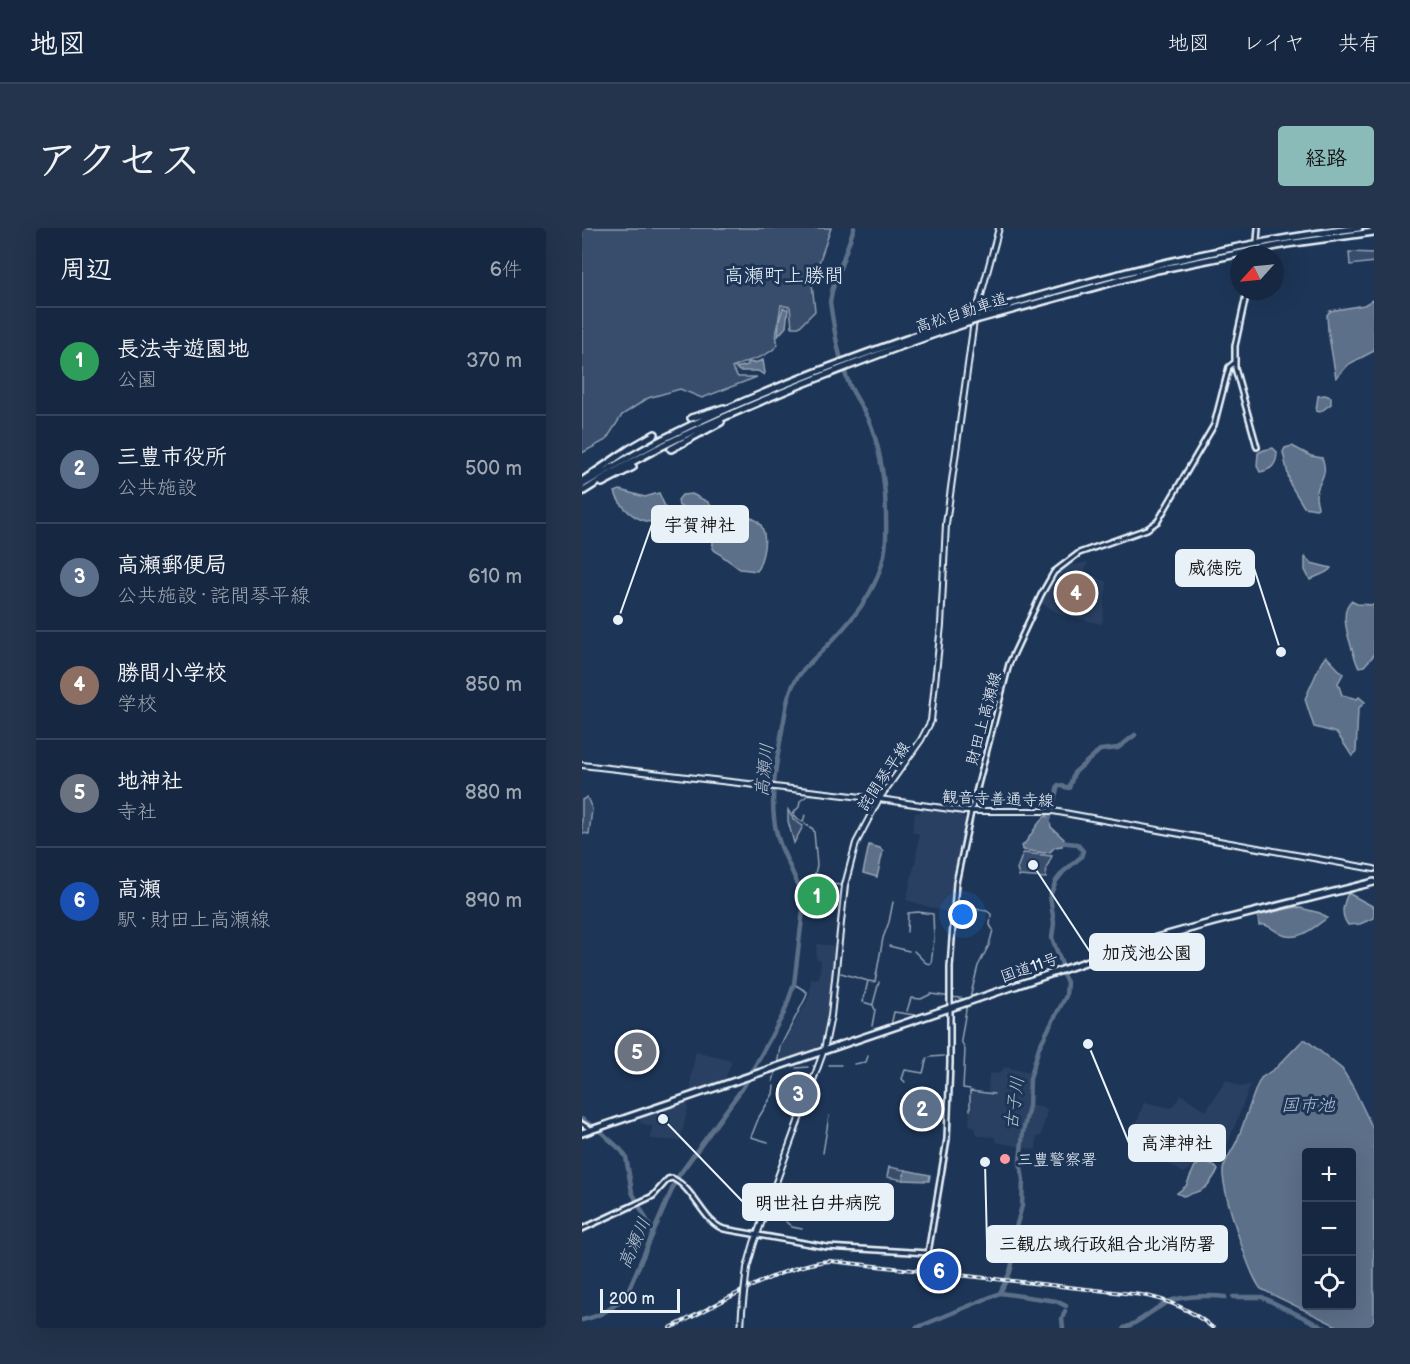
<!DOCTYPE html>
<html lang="ja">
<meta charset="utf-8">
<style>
body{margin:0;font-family:"Balsamiq Sans","Klee One",sans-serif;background:#23344c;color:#f1f3f6}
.controls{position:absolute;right:18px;bottom:18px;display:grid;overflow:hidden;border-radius:6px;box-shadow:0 6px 24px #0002}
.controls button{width:54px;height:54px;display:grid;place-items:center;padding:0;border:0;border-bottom:2px solid #35445a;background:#162841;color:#f1f3f6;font:30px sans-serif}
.compass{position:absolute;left:648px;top:18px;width:54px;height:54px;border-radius:50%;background:#162841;box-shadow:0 6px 24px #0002;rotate:243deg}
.scale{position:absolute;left:18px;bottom:15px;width:80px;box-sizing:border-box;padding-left:6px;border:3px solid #e8f1f8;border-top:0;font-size:16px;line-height:21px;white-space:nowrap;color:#e8f1f8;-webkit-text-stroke:4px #1d3557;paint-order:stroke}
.you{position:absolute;left:381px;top:687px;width:21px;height:21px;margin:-15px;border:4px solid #fff;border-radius:50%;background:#1a73e8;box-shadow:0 0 0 9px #1a73e833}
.badge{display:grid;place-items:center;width:39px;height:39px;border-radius:50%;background:#8bbbb9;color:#fff;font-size:20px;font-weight:700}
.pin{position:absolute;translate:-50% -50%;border:3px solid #fff;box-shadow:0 2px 6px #0006}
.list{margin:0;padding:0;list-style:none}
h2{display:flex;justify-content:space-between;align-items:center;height:78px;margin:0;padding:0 24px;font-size:26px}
h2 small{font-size:20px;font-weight:400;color:#9ea6b1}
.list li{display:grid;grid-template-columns:39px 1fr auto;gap:18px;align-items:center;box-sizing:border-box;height:108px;padding:0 24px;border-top:2px solid #35445a}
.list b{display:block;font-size:22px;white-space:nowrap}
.list p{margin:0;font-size:20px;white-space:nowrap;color:#9ea6b1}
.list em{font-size:20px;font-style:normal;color:#9ea6b1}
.icon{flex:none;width:33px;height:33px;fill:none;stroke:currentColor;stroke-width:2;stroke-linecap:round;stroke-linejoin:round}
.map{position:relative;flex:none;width:792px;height:1100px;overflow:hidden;border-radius:6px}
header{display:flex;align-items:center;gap:36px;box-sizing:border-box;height:84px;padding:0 30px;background:#162841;border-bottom:2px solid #35445a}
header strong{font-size:28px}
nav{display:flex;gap:33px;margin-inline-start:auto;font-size:21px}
.intro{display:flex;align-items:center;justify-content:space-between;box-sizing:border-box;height:144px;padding:0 36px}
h1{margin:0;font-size:42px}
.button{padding:15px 27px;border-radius:6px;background:#8bbbb9;color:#111;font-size:21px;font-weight:700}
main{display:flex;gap:36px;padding:0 36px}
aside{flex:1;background:#162841;border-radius:6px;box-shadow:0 6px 24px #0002}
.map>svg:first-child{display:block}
</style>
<header>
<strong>地図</strong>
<nav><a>地図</a><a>レイヤ</a><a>共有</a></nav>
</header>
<div class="intro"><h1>アクセス</h1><a class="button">経路</a></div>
<main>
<aside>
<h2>周辺<small>6件</small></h2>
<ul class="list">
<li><span class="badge" style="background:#2e9e5b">1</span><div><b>長法寺遊園地</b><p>公園</p></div><em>370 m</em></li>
<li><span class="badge" style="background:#5c6f8a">2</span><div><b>三豊市役所</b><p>公共施設</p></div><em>500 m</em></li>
<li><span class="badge" style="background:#5c6f8a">3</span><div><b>高瀬郵便局</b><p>公共施設 · 詫間琴平線</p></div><em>610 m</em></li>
<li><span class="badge" style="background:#8d6e63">4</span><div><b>勝間小学校</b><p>学校</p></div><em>850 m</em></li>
<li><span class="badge" style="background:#6b7280">5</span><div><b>地神社</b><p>寺社</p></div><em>880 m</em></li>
<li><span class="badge" style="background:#1a4fb4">6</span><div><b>高瀬</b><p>駅 · 財田上高瀬線</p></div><em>890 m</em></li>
</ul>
</aside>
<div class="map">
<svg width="792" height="1100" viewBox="0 0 792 1100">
<rect width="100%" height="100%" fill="#1d3557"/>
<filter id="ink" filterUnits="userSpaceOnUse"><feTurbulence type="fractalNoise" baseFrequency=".0167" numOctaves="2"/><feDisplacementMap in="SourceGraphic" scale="12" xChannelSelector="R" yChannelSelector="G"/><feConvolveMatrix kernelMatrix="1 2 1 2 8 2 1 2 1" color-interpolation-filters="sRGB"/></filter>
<g filter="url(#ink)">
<path fill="#2a4162" d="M506 334 503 343 525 354 520 396 478 386 459 375 478 344 484 339Z
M339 579 378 585 384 592 370 662 368 685 324 672 334 631 337 606 330 604 333 585H338Z
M235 716 254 718 247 787 240 816 236 820 197 834 199 820 227 769 229 751 237 750 239 732 234 731Z
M114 823 150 833 142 853 109 865V849Z
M422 839 449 845 444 877 461 879 465 883 459 908H455L454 922 414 914 413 909 396 908 392 898H387L389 864 406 866 407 846 419 845Z
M644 852 659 859 669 856 644 920 633 935 624 931 612 936 602 945 577 930 560 925 554 921 557 917 548 914 562 874 590 880 599 866 624 883Z
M108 871 98 913 68 911 70 898 58 895 59 887Z"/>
<path fill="#374d6c" stroke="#909fb2" stroke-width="1.5" d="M0 0H249L230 55 233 83 217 99H210L208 79 199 77 194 108 196 117C182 132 168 130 150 140L156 149H175L120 170 98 161 66 170 40 187 24 212 0 225Z
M767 24 792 25V34L768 37Z
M5 569 10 581 7 606 0 605V572Z
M206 582 212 592 221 598 212 615 206 593Z
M441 625 470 628 464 641V650L437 648 435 641Z
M229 656 242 657 238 672 231 679Z
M307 939 323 942 321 952 305 949Z"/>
<path fill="#5d7089" stroke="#95a4b5" stroke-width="1.5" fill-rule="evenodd" d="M792 71V123L767 136 754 150 746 102 745 87 748 83 782 77Z
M201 80 206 81 204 99 196 108 197 93Z
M181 132 183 145 182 147 176 143H157L154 140 166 137V134L172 135Z
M743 167 749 169V176L738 184 734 183 736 168Z
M710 218 729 228 740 230C748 248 734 254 734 269 734 273 736 276 736 280L734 281 722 279 708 256 701 224 703 220Z
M691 220 695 224C695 236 690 242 678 244L675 238 676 225 682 222Z
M38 262 63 269 77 265 85 283V289C81 291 75 293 71 294 55 294 37 279 33 264Z
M110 266 126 274 129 278 127 285 114 295 110 283 97 278 96 272 100 267Z
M152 289C156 289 163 288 167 289 191 296 182 327 175 343L158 341 131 321C130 299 132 296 152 289Z
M723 329 729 335 749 340C745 346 735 347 728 352L723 342Z
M769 373 775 376 792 377V427L782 438 777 439 775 436C770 420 755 385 769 373Z
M744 428 761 446 756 455 760 467 775 471 777 469 783 474 776 481 774 524 770 528 755 505 732 499 723 471 739 435Z
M465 587 469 599 482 611 480 618 473 619 468 624 462 625 441 622 440 618C450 609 453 595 465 587Z
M287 617 298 620 301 623 295 649 281 645Z
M766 665 792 679V690L778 696 766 697C758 686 761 677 766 665Z
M714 679 738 685 745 690C734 698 720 711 704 708 694 706 688 695 677 697L676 689 678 687Z
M721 812H724L760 841 771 859 792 903V1100H759L679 1061C667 1047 640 962 641 943 641 933 653 920 656 910 663 893 668 875 675 858L679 850 695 839ZM724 924H770V1078H724Z
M623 933 632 937 636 942C625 961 622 963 601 968L595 965 604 958 613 938Z
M323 942 348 947 347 953 321 952Z"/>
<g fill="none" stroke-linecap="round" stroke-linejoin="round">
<path stroke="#95a4b5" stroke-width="1.5" d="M223 587 221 594 214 590 211 585 217 579 218 573 226 567
M223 596 231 601 232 604 235 637 231 655 261 657
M216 655 226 654
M325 704 326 685 336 684 351 686 352 712 349 736 344 735 332 723
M307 718 327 723
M259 745 286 753 281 774 291 777 293 782 290 798
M286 753 293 754 301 710 307 694 311 674
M388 770 396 738 407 717 411 702 408 697 409 686 405 683 393 681
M291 776 297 754
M385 776 379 812 383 822 381 860 388 861
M325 783 329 770 339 771 349 766 384 771
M309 797 312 784 333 787
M348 829 362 828
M272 836 284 834 286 828
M195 837 198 819 224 769 225 764 212 756
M247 837H259
M231 838H233
M214 840 226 839
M191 853 194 842
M323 854 320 851 323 842 341 845 345 830
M388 882V863L412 866
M186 914 169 909 177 889 191 866 192 858
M241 925 247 888
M204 994 210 999 220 1001"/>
<path stroke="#5d7089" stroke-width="4.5" d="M466 596 476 557 487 560 492 545 518 522 536 520 553 507
M476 614 495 616 501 623 499 629 481 644 474 653 468 668 472 695 470 710 481 739
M0 891 10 898
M18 903 39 922 44 929 50 964 71 1004
M418 1065 474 1073 484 1078
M651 1069H680L743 1100
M0 1092C19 1088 35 1079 46 1063L95 950 162 858 202 785 212 756 221 682C219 653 204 636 196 610 185 574 195 533 201 497 204 484 204 470 211 457 217 444 230 433 240 423 271 392 302 357 304 311 305 274 302 237 291 203 286 186 275 173 268 158 257 133 252 101 248 74L250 63 272 0
M334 1100 418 1065 428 1044 433 1023V1003L440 978 441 952 438 933 441 904 447 878 448 851 457 819 484 768 485 754 481 747
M481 1100 480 1091 483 1083
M542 1100C560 1094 573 1078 591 1072 604 1068 630 1067 643 1069"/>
<defs>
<path id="secondary" d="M675 13 676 0
M665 63 653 118V140L675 219
M0 896 8 901
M0 1001 71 968 86 951 90 950C113 961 121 994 142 1001L245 1019 346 1025 365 911 368 835V739L374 655 389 584 427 436 459 367 472 344 497 325 565 301 576 293 632 197 647 139 652 135"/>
<path id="primary" d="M394 86 417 0
M0 537 297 571 382 583H471L792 641
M165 1040 172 1015 242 822 249 788 263 657 274 615 297 571 339 512 349 493 359 397 364 296 392 93
M159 1100 160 1083"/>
<path id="highway" d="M396 86C520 48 648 15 777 0
M397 91 575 42 705 16 792 4
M109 190 142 180
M89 221 139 194
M0 253 47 221 73 206
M20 255 51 239
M0 257C27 241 55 224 83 210 181 161 285 124 388 89
M0 264C65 221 136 191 208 161 268 137 327 114 388 94
M0 905 574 710 632 694 792 654"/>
</defs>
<use href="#secondary" stroke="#e8f1f8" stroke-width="8"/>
<use href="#primary" stroke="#e8f1f8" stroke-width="8"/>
<use href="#highway" stroke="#e8f1f8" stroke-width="10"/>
<use href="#secondary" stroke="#1d3557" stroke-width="3"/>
<use href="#primary" stroke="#1d3557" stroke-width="4"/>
<use href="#highway" stroke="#1d3557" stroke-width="5"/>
<defs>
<path id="rail" d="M88 1100C133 1079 199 1036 248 1033L560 1067C587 1072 610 1082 631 1100"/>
</defs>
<use href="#rail" stroke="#e8f1f8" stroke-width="4"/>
<use href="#rail" stroke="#1d3557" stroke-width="1.5" stroke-dasharray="4.5" stroke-linecap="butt"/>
<defs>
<path id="primary-bridge" d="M160 1083 165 1040"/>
<path id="highway-bridge" d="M388 89 396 86
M388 94 397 91"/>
</defs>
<use href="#primary-bridge" stroke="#e8f1f8" stroke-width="8" stroke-linecap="butt"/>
<use href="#highway-bridge" stroke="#e8f1f8" stroke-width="10" stroke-linecap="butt"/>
<use href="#primary-bridge" stroke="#1d3557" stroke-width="4"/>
<use href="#highway-bridge" stroke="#1d3557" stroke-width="5"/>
</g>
</g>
<circle fill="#ff9aa2" stroke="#1d3557" stroke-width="2" cx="423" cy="931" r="6"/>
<g text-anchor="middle" stroke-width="6" stroke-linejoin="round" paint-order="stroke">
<g font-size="16" fill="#e8f1f8" stroke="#1d3557">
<text transform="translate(379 84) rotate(-18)" y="6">高松自動車道</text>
<text transform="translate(401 490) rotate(-75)" y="6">財田上高瀬線</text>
<text transform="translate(301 548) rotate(-56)" y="6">詫間琴平線</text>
<text transform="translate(416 570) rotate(2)" y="6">観音寺善通寺線</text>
<text transform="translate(447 739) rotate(-19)" y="6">国道11号</text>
</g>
<g font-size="16" fill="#e8f1f8" stroke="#1d3557" text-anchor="start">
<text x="435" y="937">三豊警察署</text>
</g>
<g font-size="18" font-style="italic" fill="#b7c4d1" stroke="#1d3557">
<text transform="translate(182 542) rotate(-84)" y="6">高瀬川</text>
<text transform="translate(432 875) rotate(-82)" y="6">古子川</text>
<text x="726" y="883">国市池</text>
<text transform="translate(52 1015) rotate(-66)" y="6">高瀬川</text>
</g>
<g font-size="20" fill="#e8f1f8" stroke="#1d3557">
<text x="202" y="54">高瀬町上勝間</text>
</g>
</g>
<path fill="none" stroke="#e8f1f8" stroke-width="2" d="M36 392L70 296M699 424L672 340M451 637L508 724M506 816L547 915M81 891L161 974M403 934L405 1016"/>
<g fill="#e8f1f8" stroke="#1d3557" stroke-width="2">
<circle cx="36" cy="392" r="6"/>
<circle cx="699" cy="424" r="6"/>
<circle cx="451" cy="637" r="6"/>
<circle cx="506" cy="816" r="6"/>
<circle cx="81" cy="891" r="6"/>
<circle cx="403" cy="934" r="6"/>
</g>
<g fill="#e8f1f8" stroke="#e8f1f8" stroke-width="2">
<rect x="70" y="278" width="96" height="36" rx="6"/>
<rect x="594" y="322" width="78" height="36" rx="6"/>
<rect x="508" y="706" width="114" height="36" rx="6"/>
<rect x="547" y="897" width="96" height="36" rx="6"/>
<rect x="161" y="956" width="150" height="36" rx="6"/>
<rect x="405" y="998" width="240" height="36" rx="6"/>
</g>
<g font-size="18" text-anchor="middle" font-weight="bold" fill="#111">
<text x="118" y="303">宇賀神社</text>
<text x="633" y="346">威徳院</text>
<text x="565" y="731">加茂池公園</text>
<text x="595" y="921">高津神社</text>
<text x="236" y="981">明世社白井病院</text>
<text x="525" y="1022">三観広域行政組合北消防署</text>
</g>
</svg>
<div class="controls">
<button>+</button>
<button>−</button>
<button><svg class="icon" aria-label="locate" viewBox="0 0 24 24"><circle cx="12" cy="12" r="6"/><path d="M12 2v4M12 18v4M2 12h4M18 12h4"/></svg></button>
</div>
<svg class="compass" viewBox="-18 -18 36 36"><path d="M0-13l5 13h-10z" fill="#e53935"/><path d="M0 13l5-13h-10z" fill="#9ea6b1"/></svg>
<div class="scale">200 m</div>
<div class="you"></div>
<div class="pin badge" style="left:235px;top:668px;background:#2e9e5b">1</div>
<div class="pin badge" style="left:340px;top:881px;background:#5c6f8a">2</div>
<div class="pin badge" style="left:216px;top:866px;background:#5c6f8a">3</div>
<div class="pin badge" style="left:494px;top:365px;background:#8d6e63">4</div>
<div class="pin badge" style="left:55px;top:824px;background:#6b7280">5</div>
<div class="pin badge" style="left:357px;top:1043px;background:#1a4fb4">6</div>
</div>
</main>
